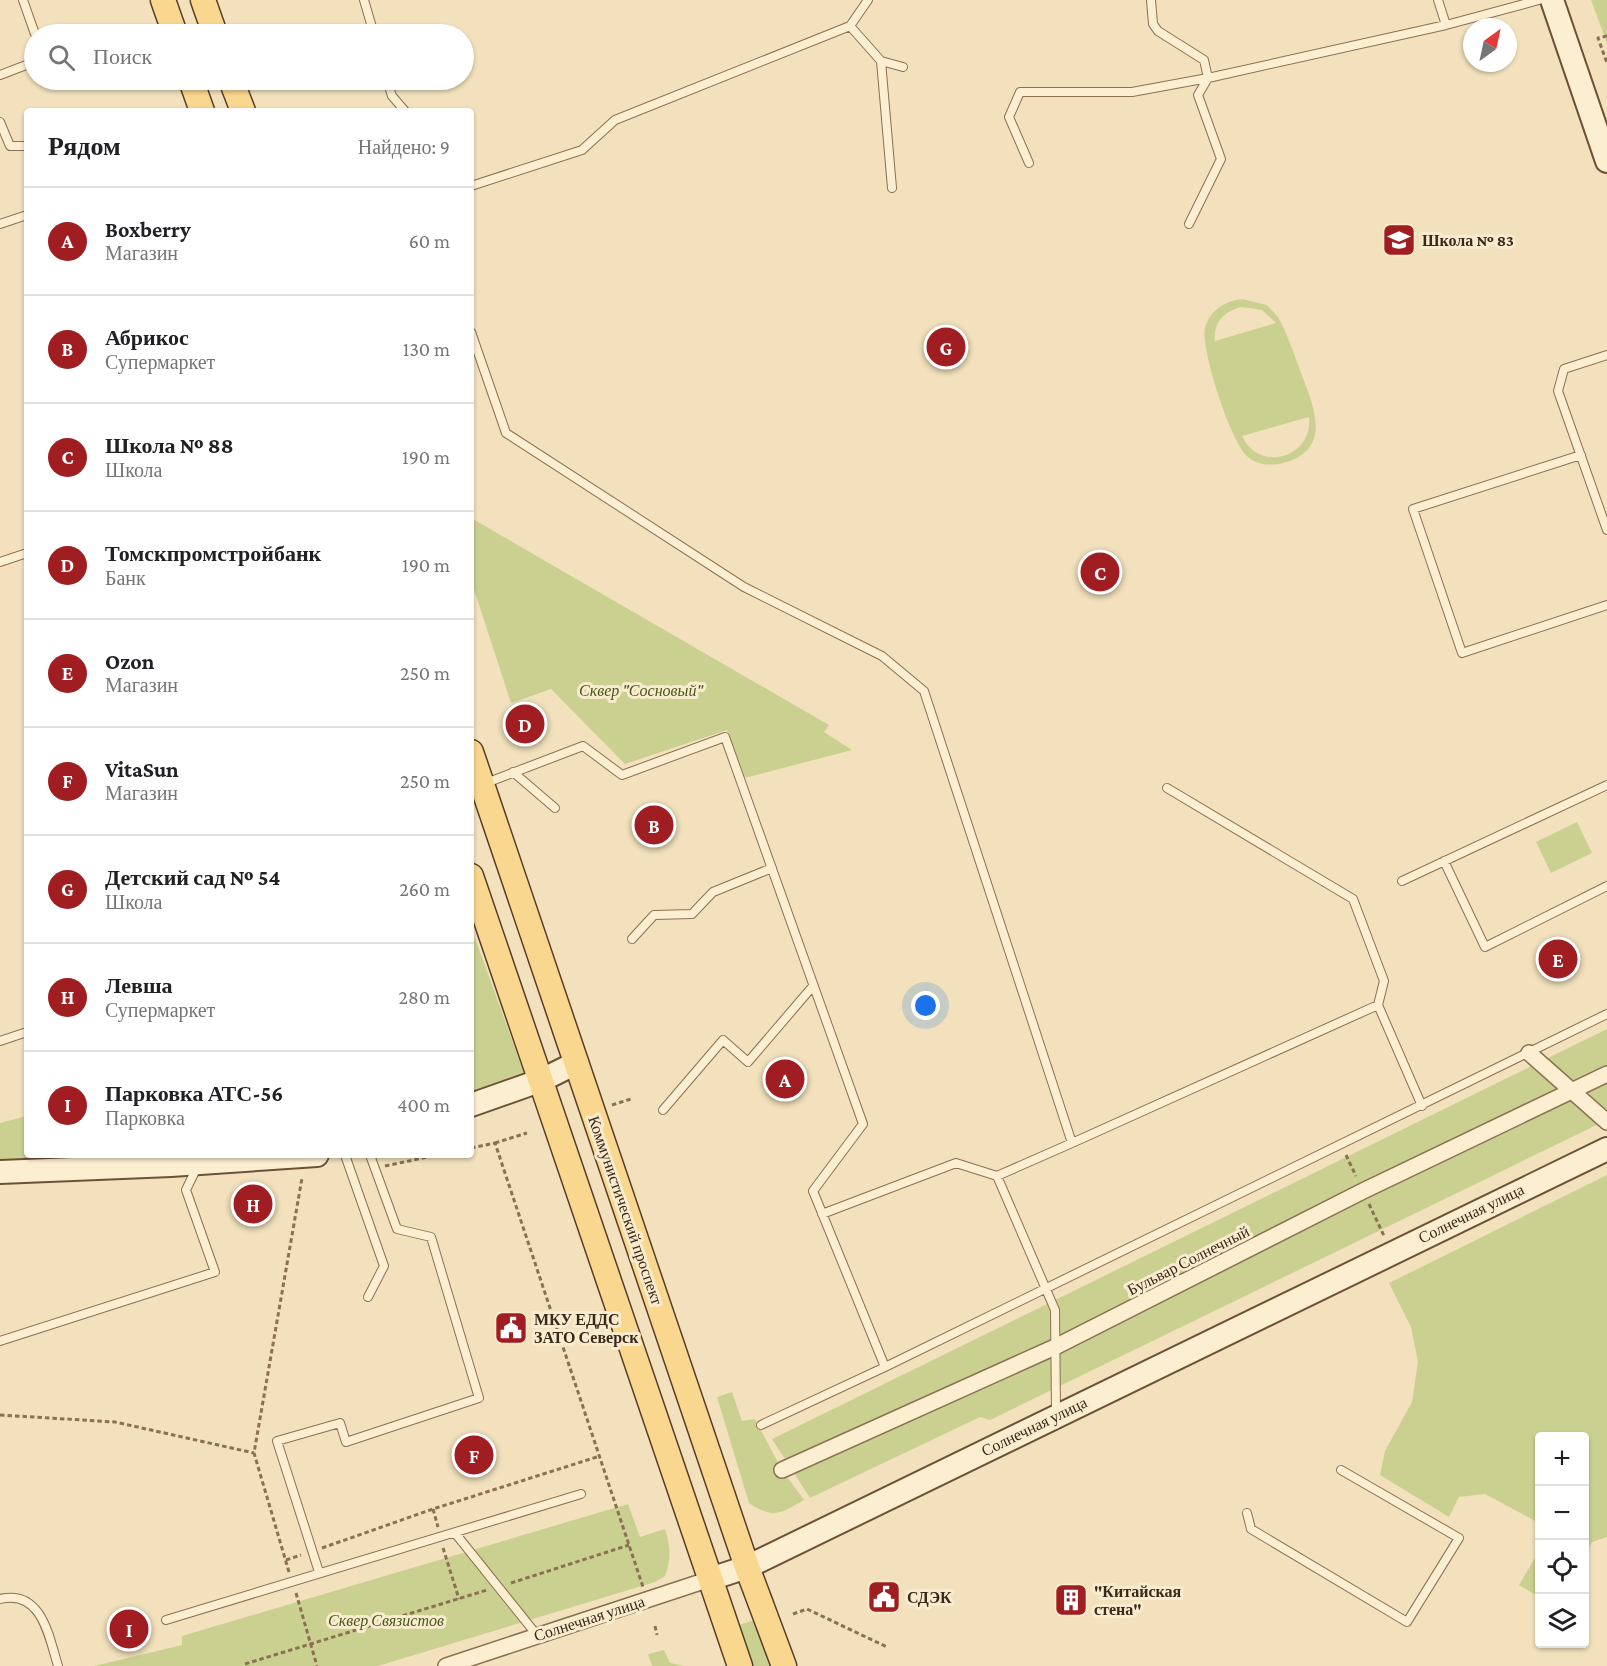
<!DOCTYPE html>
<html lang="ru">
<meta charset="utf-8">
<style>
body{margin:0;font-family:"Crimson Pro",serif;background:#f2f2f2;color:#202124}
.controls{position:absolute;right:18px;bottom:18px;display:grid;overflow:hidden;border-radius:6px;box-shadow:0 2px 4px #0004}
.controls button{width:54px;height:54px;display:grid;place-items:center;padding:0;border:0;border-bottom:2px solid #e0e0e0;background:#fff;color:#202124;font:30px sans-serif}
.compass{position:absolute;left:1463px;top:18px;width:54px;height:54px;border-radius:50%;background:#fff;box-shadow:0 2px 4px #0004;rotate:33deg}
.you{position:absolute;left:926px;top:1006px;width:21px;height:21px;margin:-15px;border:4px solid #fff;border-radius:50%;background:#1a73e8;box-shadow:0 0 0 9px #1a73e833}
.badge{display:grid;place-items:center;width:39px;height:39px;border-radius:50%;background:#a01e21;color:#fff;font-size:20px;font-weight:700}
.pin{position:absolute;translate:-50% -50%;border:3px solid #fff;box-shadow:0 2px 6px #0006}
.list{margin:0;padding:0;list-style:none}
h2{display:flex;justify-content:space-between;align-items:center;height:78px;margin:0;padding:0 24px;font-size:26px}
h2 small{font-size:20px;font-weight:400;color:#757577}
.list li{display:grid;grid-template-columns:39px 1fr auto;gap:18px;align-items:center;box-sizing:border-box;height:108px;padding:0 24px;border-top:2px solid #e0e0e0}
.list b{display:block;font-size:22px;white-space:nowrap}
.list p{margin:0;font-size:20px;white-space:nowrap;color:#757577}
.list em{font-size:20px;font-style:normal;color:#757577}
.icon{flex:none;width:33px;height:33px;fill:none;stroke:currentColor;stroke-width:2;stroke-linecap:round;stroke-linejoin:round}
.map{position:relative;flex:none;width:1607px;height:1666px;overflow:hidden}
.search{position:absolute;background:#fff;box-shadow:0 2px 4px #0004;left:24px;top:24px;width:450px;height:66px;display:flex;align-items:center;gap:15px;box-sizing:border-box;padding:0 21px;border-radius:33px;color:#757577;font-size:22px}
.panel{position:absolute;background:#fff;box-shadow:0 2px 4px #0004;left:24px;top:108px;width:450px;height:1050px;border-radius:6px}
.map>svg:first-child{display:block}
</style>
<div class="map">
<svg width="1607" height="1666" viewBox="0 0 1607 1666">
<rect width="100%" height="100%" fill="#f2e1bc"/>
<path fill="#cad190" fill-rule="evenodd" d="M1591 0H1607V43Z
M1242 299 1267 305 1278 317C1287 333 1293 351 1299 368 1311 400 1335 447 1287 462 1274 466 1258 466 1248 457 1231 444 1200 347 1205 328 1210 310 1225 301 1242 299ZM1242 307 1262 310 1276 323 1215 341C1213 323 1225 310 1242 307ZM1309 417C1314 457 1259 474 1242 436Z
M471 518 829 725 824 732 852 750 745 778 727 730 625 764 551 689 511 703 471 580Z
M1577 822 1592 853 1551 873 1536 842Z
M471 927 524 1073 471 1091Z
M1607 1029V1120L990 1420 980 1417 810 1498 772 1439Z
M27 1116V1155H170L0 1165V1123Z
M1607 1175V1537L1592 1542 1585 1555 1584 1436H1540L1539 1526 1537 1522 1485 1494 1459 1497 1449 1517 1380 1475 1385 1451 1412 1402 1418 1362 1411 1327 1389 1283Z
M732 1392 742 1421 755 1419 782 1470 804 1500C780 1514 773 1519 749 1503L717 1397Z
M628 1504 640 1537 665 1529C670 1546 672 1558 665 1576L655 1582 378 1666H94L182 1645V1636Z
M1539 1551V1597L1519 1585Z
M754 1620 770 1666H753L739 1625Z
M664 1650 670 1663 685 1666H652L648 1654Z"/>
<g fill="none" stroke-linecap="round" stroke-linejoin="round">
<defs>
<path id="lane" d="M23 0 35 34
M364 0 374 34
M1438 0 1446 25
M850 26 868 0
M881 61 903 67
M0 75 34 62
M387 80 392 96 405 111
M0 122 10 146H27
M1029 163 1009 117 1020 92H1132L1208 78 1204 60 1158 31 1153 24 1151 0
M471 186 582 150 615 120 850 26 881 61 892 188
M0 224 27 215
M1189 224 1221 159 1198 95 1208 78 1446 25 1539 0
M471 332 506 433 744 587 882 656 924 691 1072 1143 997 1176 1055 1310 1056 1413
M1607 355 1564 369 1558 391 1607 530
M1581 455 1413 509 1462 653 1607 605
M0 562 27 553
M513 772 555 808
M486 783 583 746 622 775 725 737 863 1124 813 1191 885 1367 1607 1014
M1167 788 1353 899 1384 981 1378 1005 1422 1106
M1444 861 1485 947 1607 886
M1402 881 1607 785
M632 939 654 915 692 914 713 892 772 868
M0 1041 27 1032
M663 1110 723 1040 748 1062 813 986
M1072 1143 1378 1005
M345 1155 384 1266 368 1297
M822 1214 956 1163 997 1176
M0 1341 215 1272 186 1190 197 1167
M761 1425 885 1367
M1247 1513 1251 1529 1407 1622 1459 1538 1341 1470
M455 1533 536 1634
M319 1572 277 1441 340 1423 346 1442 479 1398 431 1237 397 1229 370 1155
M0 1599C42 1589 49 1637 58 1666
M166 1620 581 1494"/>
<path id="street" d="M1529 1053 1607 1122
M782 1470 1055 1347 1363 1191 1607 1074
M446 1666 710 1579"/>
<path id="secondary" d="M1552 0 1607 161
M471 1105 542 1080 576 1063
M0 1172 171 1165 317 1155
M710 1579 747 1567 1607 1149"/>
<path id="primary" d="M163 0 175 34
M203 0 215 34
M191 80 202 111
M231 80 243 111
M471 752 747 1567 784 1666
M471 876 740 1666"/>
</defs>
<use href="#lane" stroke="#8b7054" stroke-width="10"/>
<use href="#street" stroke="#8b7054" stroke-width="18"/>
<use href="#secondary" stroke="#6d5137" stroke-width="26"/>
<use href="#primary" stroke="#583e29" stroke-width="27"/>
<path stroke="#8b7054" stroke-width="3" stroke-dasharray="4.5 3" stroke-linecap="butt" d="M1607 36 1598 38 1607 63
M612 1105 631 1099
M495 1143 527 1133
M471 1148 495 1143 643 1587
M1346 1155 1356 1176
M385 1166 437 1155
M1369 1204 1384 1236
M0 1415 115 1422 254 1453
M433 1509 438 1527
M322 1548 433 1509 600 1456
M443 1548 459 1599
M286 1560 301 1555
M289 1572 254 1453 302 1178
M511 1583 629 1545
M296 1593 317 1666
M793 1614 807 1609 887 1647
M655 1626 657 1635
M245 1664 487 1590"/>
<use href="#lane" stroke="#fceed0" stroke-width="8"/>
<use href="#street" stroke="#fceed0" stroke-width="15"/>
<use href="#secondary" stroke="#fceed0" stroke-width="22"/>
<use href="#primary" stroke="#fad78f" stroke-width="24"/>
</g>
<defs>
<symbol id="school-square" viewBox="-11 -11 22 22"><rect x="-9" y="-9" width="18" height="18" rx="4" fill="#a01e21" stroke="#f9ebcd"/><path d="M0-5L7-2L0 1L-7-2ZM-4 1L0 2.5L4 1V4Q0 6-4 4Z" fill="#fff"/></symbol>
<symbol id="civic-square" viewBox="-11 -11 22 22"><rect x="-9" y="-9" width="18" height="18" rx="4" fill="#a01e21" stroke="#f9ebcd"/><path d="M-.6-6.5H3V-4.5H.6V-3L4-1V1h2V6H-6V1h2V-1L-.6-3ZM-1.2 2.5V6h2.4V2.5Z" fill="#fff"/></symbol>
<symbol id="building-square" viewBox="-11 -11 22 22"><rect x="-9" y="-9" width="18" height="18" rx="4" fill="#a01e21" stroke="#f9ebcd"/><path d="M-4-6H4V6H1V3H-1V6H-4ZM-2.5-4.3h1.7v1.8h-1.7ZM.8-4.3h1.7v1.8H.8ZM-2.5-1h1.7V.8h-1.7ZM.8-1h1.7V.8H.8Z" fill="#fff"/></symbol>
</defs>
<g fill-rule="evenodd">
<use href="#school-square" x="1380" y="221" width="38" height="38"/>
<use href="#civic-square" x="492" y="1309" width="38" height="38"/>
<use href="#civic-square" x="865" y="1578" width="38" height="38"/>
<use href="#building-square" x="1052" y="1581" width="38" height="38"/>
</g>
<g text-anchor="middle" stroke-width="6" stroke-linejoin="round" paint-order="stroke">
<g font-size="16" font-weight="bold" fill="#39291a" stroke="#f9ebcd" text-anchor="start">
<text x="1422" y="246">Школа № 83</text>
<text x="534" y="1325">МКУ ЕДДС<tspan x="534" dy="18">ЗАТО Северск</tspan></text>
<text x="1094" y="1597">"Китайская<tspan x="1094" dy="18">стена"</tspan></text>
<text x="907" y="1603">СДЭК</text>
</g>
<g font-size="16" font-style="italic" fill="#4a571f" stroke="#f9ebcd">
<text x="641" y="696">Сквер "Сосновый"</text>
<text x="386" y="1626">Сквер Связистов</text>
</g>
<g font-size="16" fill="#39291a" stroke="#f9ebcd">
<text transform="translate(626 1210) rotate(71)" y="6">Коммунистический проспект</text>
<text transform="translate(1471 1213) rotate(-26)" y="6">Солнечная улица</text>
<text transform="translate(1188 1260) rotate(-27)" y="6">Бульвар Солнечный</text>
<text transform="translate(1034 1426) rotate(-26)" y="6">Солнечная улица</text>
<text transform="translate(589 1618) rotate(-18)" y="6">Солнечная улица</text>
</g>
</g>
</svg>
<div class="controls">
<button>+</button>
<button>−</button>
<button><svg class="icon" aria-label="locate" viewBox="0 0 24 24"><circle cx="12" cy="12" r="6"/><path d="M12 2v4M12 18v4M2 12h4M18 12h4"/></svg></button>
<button><svg class="icon" aria-label="layers" viewBox="0 0 24 24"><path d="M12 4l9 5-9 5-9-5zM3 14l9 5 9-5"/></svg></button>
</div>
<svg class="compass" viewBox="-18 -18 36 36"><path d="M0-13l5 13h-10z" fill="#e53935"/><path d="M0 13l5-13h-10z" fill="#757577"/></svg>
<div class="you"></div>
<div class="pin badge" style="left:785px;top:1079px">A</div>
<div class="pin badge" style="left:654px;top:825px">B</div>
<div class="pin badge" style="left:1100px;top:572px">C</div>
<div class="pin badge" style="left:525px;top:724px">D</div>
<div class="pin badge" style="left:1558px;top:959px">E</div>
<div class="pin badge" style="left:474px;top:1455px">F</div>
<div class="pin badge" style="left:946px;top:347px">G</div>
<div class="pin badge" style="left:253px;top:1204px">H</div>
<div class="pin badge" style="left:129px;top:1629px">I</div>
<div class="search"><svg class="icon" aria-label="search" viewBox="0 0 24 24"><circle cx="10" cy="10" r="6"/><path d="M15 15l6 6"/></svg>Поиск</div>
<section class="panel">
<h2>Рядом<small>Найдено: 9</small></h2>
<ul class="list">
<li><span class="badge">A</span><div><b>Boxberry</b><p>Магазин</p></div><em>60 m</em></li>
<li><span class="badge">B</span><div><b>Абрикос</b><p>Супермаркет</p></div><em>130 m</em></li>
<li><span class="badge">C</span><div><b>Школа № 88</b><p>Школа</p></div><em>190 m</em></li>
<li><span class="badge">D</span><div><b>Томскпромстройбанк</b><p>Банк</p></div><em>190 m</em></li>
<li><span class="badge">E</span><div><b>Ozon</b><p>Магазин</p></div><em>250 m</em></li>
<li><span class="badge">F</span><div><b>VitaSun</b><p>Магазин</p></div><em>250 m</em></li>
<li><span class="badge">G</span><div><b>Детский сад № 54</b><p>Школа</p></div><em>260 m</em></li>
<li><span class="badge">H</span><div><b>Левша</b><p>Супермаркет</p></div><em>280 m</em></li>
<li><span class="badge">I</span><div><b>Парковка АТС-56</b><p>Парковка</p></div><em>400 m</em></li>
</ul>
</section>
</div>
